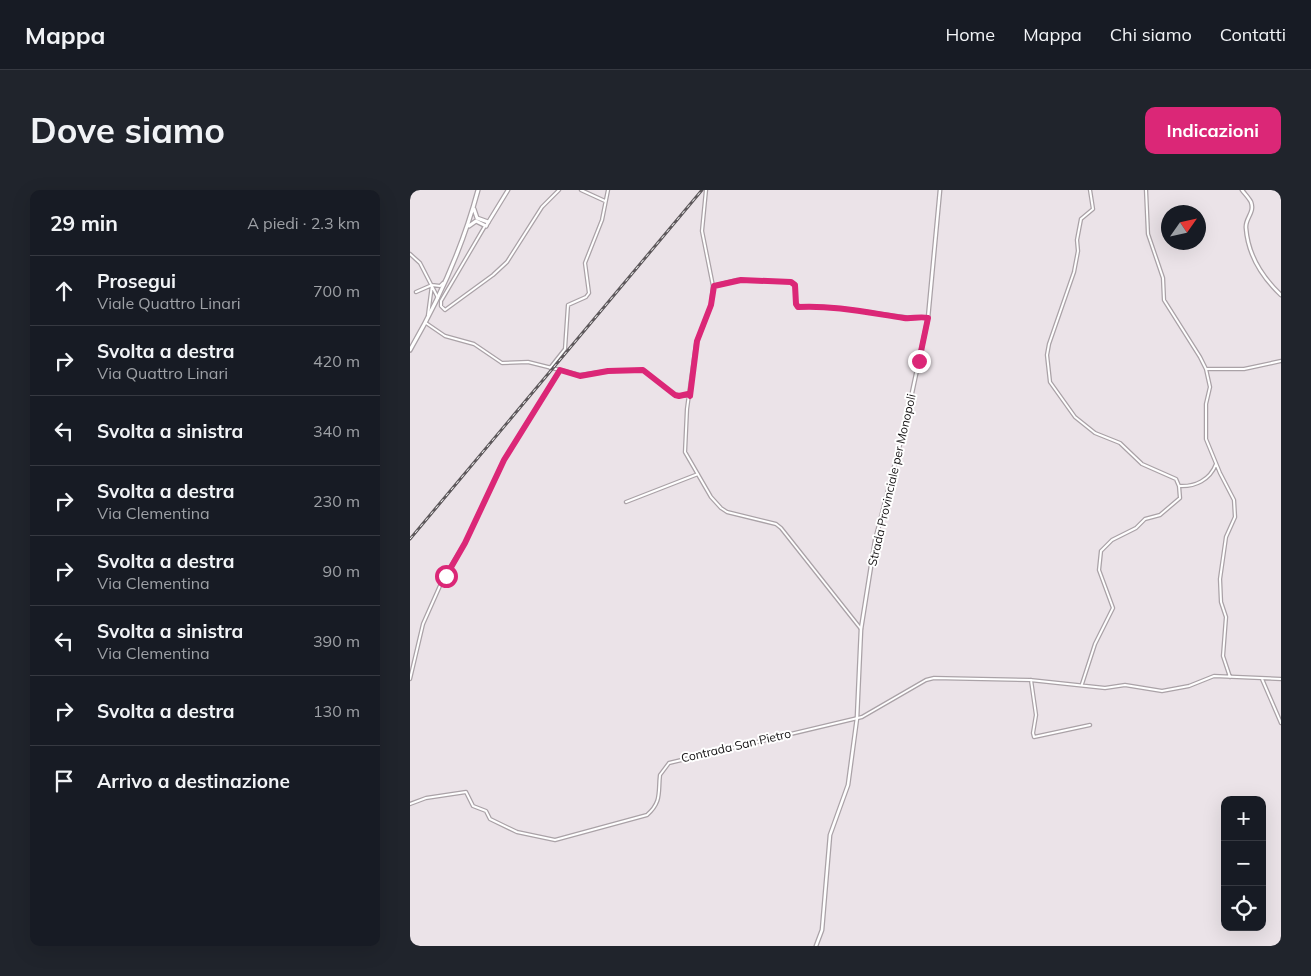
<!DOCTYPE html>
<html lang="it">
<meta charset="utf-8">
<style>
body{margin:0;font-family:Mulish,sans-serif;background:#20242c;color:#f1f3f6}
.controls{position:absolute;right:15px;bottom:15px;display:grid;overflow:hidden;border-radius:10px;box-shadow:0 5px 20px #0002}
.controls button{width:45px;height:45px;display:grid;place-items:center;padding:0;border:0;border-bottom:1px solid #363941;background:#171b24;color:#f1f3f6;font:25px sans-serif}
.compass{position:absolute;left:751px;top:15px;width:45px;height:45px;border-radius:50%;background:#171b24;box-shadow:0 5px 20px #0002;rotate:56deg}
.stop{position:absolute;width:15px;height:15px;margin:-11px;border:4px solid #db2777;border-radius:50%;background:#fff}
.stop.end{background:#db2777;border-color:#fff;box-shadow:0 1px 5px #0008}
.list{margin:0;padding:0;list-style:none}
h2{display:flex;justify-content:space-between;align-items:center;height:65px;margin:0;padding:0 20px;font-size:21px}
h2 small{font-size:16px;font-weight:400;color:#9ea1a6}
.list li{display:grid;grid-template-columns:32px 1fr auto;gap:15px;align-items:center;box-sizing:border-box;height:70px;padding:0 20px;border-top:1px solid #363941}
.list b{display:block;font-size:19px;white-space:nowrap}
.list p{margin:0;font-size:16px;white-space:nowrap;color:#9ea1a6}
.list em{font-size:16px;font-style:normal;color:#9ea1a6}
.icon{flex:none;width:28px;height:28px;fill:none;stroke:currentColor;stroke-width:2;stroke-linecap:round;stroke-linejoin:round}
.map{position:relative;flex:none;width:871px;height:756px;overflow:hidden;border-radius:10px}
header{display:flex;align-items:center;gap:30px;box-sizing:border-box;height:70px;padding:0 25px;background:#171b24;border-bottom:1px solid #363941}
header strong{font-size:24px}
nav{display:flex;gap:28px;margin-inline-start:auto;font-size:18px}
.intro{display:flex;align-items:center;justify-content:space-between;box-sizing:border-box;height:120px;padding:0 30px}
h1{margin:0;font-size:35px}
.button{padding:12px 22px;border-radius:10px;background:#db2777;color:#fff;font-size:18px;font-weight:700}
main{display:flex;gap:30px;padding:0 30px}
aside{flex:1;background:#171b24;border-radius:10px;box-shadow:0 5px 20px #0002}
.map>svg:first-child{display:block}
</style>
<header>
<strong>Mappa</strong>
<nav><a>Home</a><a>Mappa</a><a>Chi siamo</a><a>Contatti</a></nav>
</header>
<div class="intro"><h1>Dove siamo</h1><a class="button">Indicazioni</a></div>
<main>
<aside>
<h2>29 min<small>A piedi · 2.3 km</small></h2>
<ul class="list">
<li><svg class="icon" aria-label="ahead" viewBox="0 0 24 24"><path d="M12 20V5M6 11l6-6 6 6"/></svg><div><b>Prosegui</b><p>Viale Quattro Linari</p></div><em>700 m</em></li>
<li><svg class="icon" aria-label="right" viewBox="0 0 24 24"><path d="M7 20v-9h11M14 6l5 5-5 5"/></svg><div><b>Svolta a destra</b><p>Via Quattro Linari</p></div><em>420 m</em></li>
<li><svg class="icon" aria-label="left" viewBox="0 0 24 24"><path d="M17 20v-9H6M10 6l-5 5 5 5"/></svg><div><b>Svolta a sinistra</b></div><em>340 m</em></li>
<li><svg class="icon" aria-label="right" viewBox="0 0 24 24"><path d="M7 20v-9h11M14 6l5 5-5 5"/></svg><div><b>Svolta a destra</b><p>Via Clementina</p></div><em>230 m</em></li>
<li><svg class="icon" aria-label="right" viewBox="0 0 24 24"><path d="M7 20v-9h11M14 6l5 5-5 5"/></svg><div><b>Svolta a destra</b><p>Via Clementina</p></div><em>90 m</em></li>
<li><svg class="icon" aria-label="left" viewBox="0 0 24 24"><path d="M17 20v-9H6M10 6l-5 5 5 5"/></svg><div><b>Svolta a sinistra</b><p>Via Clementina</p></div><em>390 m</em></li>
<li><svg class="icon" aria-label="right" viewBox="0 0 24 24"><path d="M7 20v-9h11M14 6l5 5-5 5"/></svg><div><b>Svolta a destra</b></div><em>130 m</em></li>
<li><svg class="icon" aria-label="arrive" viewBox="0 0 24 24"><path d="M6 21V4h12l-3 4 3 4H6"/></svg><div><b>Arrivo a destinazione</b></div></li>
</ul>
</aside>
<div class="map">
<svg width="871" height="756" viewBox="0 0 871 756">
<rect width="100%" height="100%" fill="#ebe3e8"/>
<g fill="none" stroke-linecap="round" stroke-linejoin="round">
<defs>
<path id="minor" d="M171 0 195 11
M296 0 292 41 303 96 301 115 286 154 277 219 275 262 301 307 311 318 317 322 366 334 371 338 451 439
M680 0 683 19 671 29 667 50 668 61 664 82 639 154 637 165 640 192 665 227 685 243 710 253 732 274 766 289 769 296C785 297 800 290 806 274
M736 0 738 44 753 88 754 110 790 167 796 179 800 197 796 214V249L810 283 824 310 825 327 816 347 810 389 811 412 816 427 813 466 820 487
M75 36 31 111V116L35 120 83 85 97 72 132 17 149 0
M0 64 10 73 28 108
M22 95 30 96 33 93
M303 96 327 90 381 92 385 95 386 114 388 117C423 115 459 123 494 127 502 129 510 126 518 128
M6 102 22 95
M18 125 22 95
M16 133 35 146 64 154 92 173 118 172 170 185 198 181 233 180 265 205 280 206
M140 178 155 159 158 115 176 107 179 103 175 73 192 30 198 0
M796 179H834L871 171
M216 312 288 284
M0 489 13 434 33 389 55 353 94 270 150 180
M852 489 871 533
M621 490 626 525 623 543 624 547 680 535
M672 494 685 454 703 418 689 380 691 361 702 350 726 338 735 329 750 325 770 308 769 296
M0 614 16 608 56 602 63 616 76 621 80 629 107 642 145 650 237 625C252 612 248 602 250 585L259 573 452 527 516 490 524 488 620 490 695 498 715 495 752 501 779 496 804 486 871 489"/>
<path id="tertiary" d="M832 0C835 4 839 8 841 12 845 23 835 28 836 38 838 65 852 87 871 105
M76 36 98 0
M406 756 412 740 420 645 438 595 447 528 451 439 465 351 496 231 518 128 530 0"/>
<path id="secondary" d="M64 19 67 28 78 32
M59 36 66 31 76 36
M0 160C29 110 53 56 68 0"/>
</defs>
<use href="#minor" stroke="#aaa2a7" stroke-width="4.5"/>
<use href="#tertiary" stroke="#aaa2a7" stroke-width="5"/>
<use href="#secondary" stroke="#aaa2a7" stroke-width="5.5"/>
<use href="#minor" stroke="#fff" stroke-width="2"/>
<use href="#tertiary" stroke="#fff" stroke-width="2.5"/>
<use href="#secondary" stroke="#fff" stroke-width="3"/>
<defs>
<path id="rail" d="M0 349 292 0"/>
</defs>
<use href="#rail" stroke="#5d585b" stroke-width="3"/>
<use href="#rail" stroke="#fff" stroke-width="1" stroke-dasharray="4" stroke-linecap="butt"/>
</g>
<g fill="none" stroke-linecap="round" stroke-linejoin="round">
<path stroke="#db2777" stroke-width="6" d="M36 386 55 353 94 270 150 180 170 186 198 181 233 180 265 205 269 206 278 204 280 206 287 151 301 115 304 96 331 90 381 92 385 95 386 114 388 117C423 115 460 123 494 128 502 129 510 126 518 128L509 171"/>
</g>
<g text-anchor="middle" stroke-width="4" stroke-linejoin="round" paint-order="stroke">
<g font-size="12" fill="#141213" stroke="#fff">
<text transform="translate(482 290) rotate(-77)" y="4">Strada Provinciale per Monopoli</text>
<text transform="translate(326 556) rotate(-13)" y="4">Contrada San Pietro</text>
</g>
</g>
</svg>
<div class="controls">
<button>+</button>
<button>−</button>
<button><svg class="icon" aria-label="locate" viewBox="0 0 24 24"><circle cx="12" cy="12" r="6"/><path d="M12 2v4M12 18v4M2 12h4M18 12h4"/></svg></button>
</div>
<svg class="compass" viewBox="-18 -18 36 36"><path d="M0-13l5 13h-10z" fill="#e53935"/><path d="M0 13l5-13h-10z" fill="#9ea1a6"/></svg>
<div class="stop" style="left:36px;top:386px"></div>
<div class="stop end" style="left:509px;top:171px"></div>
</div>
</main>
